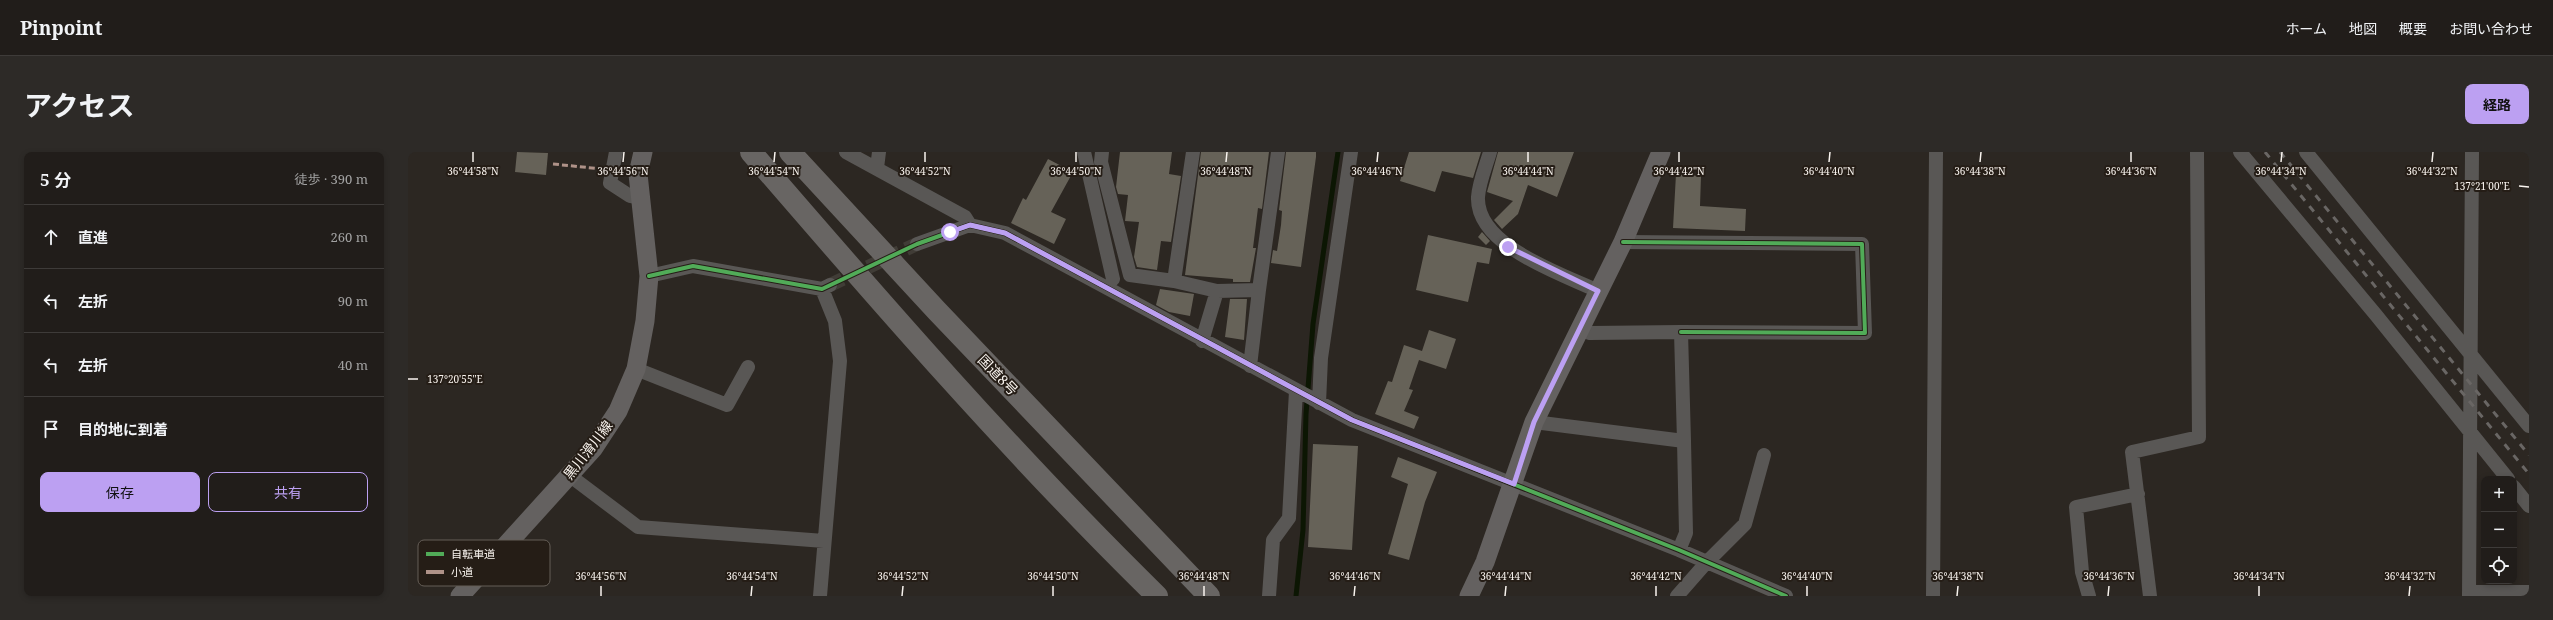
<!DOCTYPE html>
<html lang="ja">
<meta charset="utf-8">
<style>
body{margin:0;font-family:"Noto Serif","Noto Sans JP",serif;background:#2d2a27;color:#f1f3f6}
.controls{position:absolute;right:12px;bottom:12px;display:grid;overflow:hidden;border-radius:8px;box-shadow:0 2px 6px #0003}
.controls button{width:36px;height:36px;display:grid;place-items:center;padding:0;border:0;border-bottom:1px solid #3e3b39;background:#211d1a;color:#f1f3f6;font:20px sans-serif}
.stop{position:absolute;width:12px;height:12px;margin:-9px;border:3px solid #bca0f2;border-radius:50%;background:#fff}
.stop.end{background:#bca0f2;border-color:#fff;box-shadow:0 1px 4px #0008}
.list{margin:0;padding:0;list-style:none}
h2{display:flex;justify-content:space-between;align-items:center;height:52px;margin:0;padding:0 16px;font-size:17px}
h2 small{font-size:13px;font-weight:400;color:#a2a2a2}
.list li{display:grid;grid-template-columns:26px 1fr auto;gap:12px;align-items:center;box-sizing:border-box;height:64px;padding:0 16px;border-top:1px solid #3e3b39}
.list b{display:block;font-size:15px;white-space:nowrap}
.list em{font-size:13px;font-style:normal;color:#a2a2a2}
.actions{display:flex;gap:8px;padding:12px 16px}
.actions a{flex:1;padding:9px 0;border:1px solid #bca0f2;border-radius:8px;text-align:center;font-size:14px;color:#bca0f2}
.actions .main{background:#bca0f2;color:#111}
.icon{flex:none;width:22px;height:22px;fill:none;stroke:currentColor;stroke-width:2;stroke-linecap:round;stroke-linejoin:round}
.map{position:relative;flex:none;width:2121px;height:444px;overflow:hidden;border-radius:8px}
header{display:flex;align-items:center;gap:24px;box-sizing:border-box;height:56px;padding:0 20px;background:#211d1a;border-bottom:1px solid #3e3b39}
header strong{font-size:19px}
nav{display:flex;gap:22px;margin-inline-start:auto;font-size:14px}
.intro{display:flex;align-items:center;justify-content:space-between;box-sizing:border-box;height:96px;padding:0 24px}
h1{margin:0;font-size:28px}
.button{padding:10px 18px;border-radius:8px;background:#bca0f2;color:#111;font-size:14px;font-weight:700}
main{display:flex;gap:24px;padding:0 24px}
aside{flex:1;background:#211d1a;border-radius:8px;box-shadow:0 2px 6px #0003}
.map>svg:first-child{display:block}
</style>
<header>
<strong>Pinpoint</strong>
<nav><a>ホーム</a><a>地図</a><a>概要</a><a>お問い合わせ</a></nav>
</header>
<div class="intro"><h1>アクセス</h1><a class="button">経路</a></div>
<main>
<aside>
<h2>5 分<small>徒歩 · 390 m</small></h2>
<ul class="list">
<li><svg class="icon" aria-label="ahead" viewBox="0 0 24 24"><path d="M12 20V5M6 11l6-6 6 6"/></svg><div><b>直進</b></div><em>260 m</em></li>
<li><svg class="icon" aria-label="left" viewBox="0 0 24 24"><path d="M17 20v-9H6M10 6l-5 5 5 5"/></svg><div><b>左折</b></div><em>90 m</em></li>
<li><svg class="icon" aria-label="left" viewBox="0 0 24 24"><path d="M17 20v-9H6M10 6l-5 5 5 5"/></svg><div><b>左折</b></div><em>40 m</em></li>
<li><svg class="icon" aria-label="arrive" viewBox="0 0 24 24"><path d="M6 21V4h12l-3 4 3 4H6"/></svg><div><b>目的地に到着</b></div></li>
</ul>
<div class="actions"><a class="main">保存</a><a>共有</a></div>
</aside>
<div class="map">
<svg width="2121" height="444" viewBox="0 0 2121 444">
<rect width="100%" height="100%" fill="#2c2722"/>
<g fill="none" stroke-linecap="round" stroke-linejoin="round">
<path stroke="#0c1603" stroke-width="5" d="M888 444 895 378 898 262 905 172 930 0"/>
</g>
<path fill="#666258" d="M109 0 140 1 138 23 107 20Z
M712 0H764L761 22 773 24 763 90 753 89 749 118 729 115 726 105 731 70 717 69 720 43 710 42 708 35Z
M793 0H861L854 57 850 56 845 96H848L842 130H825V127L777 123Z
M878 0H908V5L893 115 863 111 865 98 869 99 873 73 874 59 871 58Z
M1001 0H1073L1065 26 1034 19 1027 40 992 29Z
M1090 0H1166L1149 45 1120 33 1110 62 1094 77 1086 68 1105 49 1079 40Z
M640 7 665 20 643 60 658 67 646 92 603 71 615 46 618 48Z
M1268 22 1293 24 1292 54 1338 57 1337 79 1265 76Z
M1074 80 1082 89 1078 93 1070 85Z
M1020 83 1084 97 1081 112 1069 110 1060 150 1008 138Z
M752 137 786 142 782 164 761 160 748 153Z
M822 147H839L836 188 817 185Z
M1021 178 1048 187 1038 217 1011 208 1001 237 1005 238 996 259 1011 265 1006 277 967 262 980 229 984 230 996 193 1014 199Z
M905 292 950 294 944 398 900 395Z
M990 305 1029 320 1017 350 1001 408 980 402 1000 332 983 325Z"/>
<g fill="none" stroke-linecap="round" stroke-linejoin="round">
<path stroke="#403c36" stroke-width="14" stroke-dasharray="14 7" stroke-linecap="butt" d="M422 133 509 92"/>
<path stroke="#595755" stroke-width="14" d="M208 0 202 31 222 44 232 46
M438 0 557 65 562 73
M676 0 705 127
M694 0 693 10 722 123 766 129
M785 0 766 129 809 139 794 189
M1082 0C1078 14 1071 30 1070 45 1068 94 1154 122 1190 139
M1832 0 1968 163 2100 327
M1898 0 2121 274
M469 16 471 0
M1215 90 1454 92 1457 181 1273 180
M509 92 562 73 597 81 944 268 1271 398 1378 444
M241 124 285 114 414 137 422 133
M809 139 851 138 870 0
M1170 177 1182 181 1273 180 1276 289
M842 214 851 138
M228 217 319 253 340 215
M911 251 913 206 943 0
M1126 270 1276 289 1278 381 1271 398
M161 323 230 375 416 389
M2106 335 2121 354
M2061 440H2121
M412 444 432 209 427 169 414 137
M861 444 865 388 881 366 888 239
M1269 444 1298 411 1337 372 1356 303
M1525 444 1528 0
M1681 444 1674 420 1668 355 1730 342
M1742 444 1724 300 1791 285 1789 0
M2061 444 2064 0"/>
<path stroke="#646160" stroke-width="19" d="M52 444 185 297 210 259 228 217 237 169 241 124 230 22 235 0
M1061 444 1077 410 1126 270 1215 90 1253 0"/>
<path stroke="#686563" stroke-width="22" d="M343 0C474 152 606 304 749 444
M382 0 529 159 801 444"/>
<path stroke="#696664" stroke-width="3" stroke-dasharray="7 7" stroke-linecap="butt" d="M1857 0 2121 322
M1872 0 2121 303"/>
<path stroke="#af9288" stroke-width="3" stroke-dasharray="6 3" stroke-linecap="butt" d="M145 12 204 18"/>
<defs>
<path id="cycleway" d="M1215 90 1454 92 1457 181 1273 180
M241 124 285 114 414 137 509 92 562 73 597 81 944 268 1271 398 1378 444"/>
</defs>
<use href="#cycleway" stroke="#251d16" stroke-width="6"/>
<use href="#cycleway" stroke="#51ab58" stroke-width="4"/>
</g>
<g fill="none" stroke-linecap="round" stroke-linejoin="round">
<path stroke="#bca0f2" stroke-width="5" d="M542 80 562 73 597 81 944 268 1106 332 1126 270 1190 139 1100 95"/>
</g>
<path fill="none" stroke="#f9f4ef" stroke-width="1.5" d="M65 10V0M215 10 216 0M366 10 367 0M517 10V0M668 10V0M818 10 819 0M969 10 970 0M1120 10V0M1271 10V0M1421 10 1422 0M1572 10 1573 0M1723 10V0M1873 10 1874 0M2024 10 2025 0M2111 34 2121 35M0 227H10M193 444V434M343 444 344 434M494 444 495 434M645 444V434M796 444V434M946 444 947 434M1097 444 1098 434M1248 444V434M1399 444V434M1549 444 1550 434M1700 444 1701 434M1851 444V434M2001 444 2002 434"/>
<g text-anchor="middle" stroke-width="4" stroke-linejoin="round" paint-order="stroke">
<g font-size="14" fill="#f9f4ef" stroke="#251d16">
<text transform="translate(590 223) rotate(46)" y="5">国道8号</text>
<text transform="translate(180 298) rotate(-52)" y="5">黒川滑川線</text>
</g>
</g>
<rect x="10" y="388" width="132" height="46" rx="6" fill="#251d16" stroke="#655e57" stroke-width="1"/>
<rect x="18" y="400" width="18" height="4" fill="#51ab58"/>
<rect x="18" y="418" width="18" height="4" fill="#af9288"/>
<g font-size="11" fill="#f9f4ef">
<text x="43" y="406">自転車道</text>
<text x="43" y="424">小道</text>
</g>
<g font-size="10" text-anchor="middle" fill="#f9f4ef" stroke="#251d16" stroke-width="4" stroke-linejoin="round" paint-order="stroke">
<text x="65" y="23">36°44'58"N</text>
<text x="215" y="23">36°44'56"N</text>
<text x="366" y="23">36°44'54"N</text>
<text x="517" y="23">36°44'52"N</text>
<text x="668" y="23">36°44'50"N</text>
<text x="818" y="23">36°44'48"N</text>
<text x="969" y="23">36°44'46"N</text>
<text x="1120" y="23">36°44'44"N</text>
<text x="1271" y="23">36°44'42"N</text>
<text x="1421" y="23">36°44'40"N</text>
<text x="1572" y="23">36°44'38"N</text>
<text x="1723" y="23">36°44'36"N</text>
<text x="1873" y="23">36°44'34"N</text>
<text x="2024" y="23">36°44'32"N</text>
<text x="2074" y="38">137°21'00"E</text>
<text x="47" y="231">137°20'55"E</text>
<text x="193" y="428">36°44'56"N</text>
<text x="344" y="428">36°44'54"N</text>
<text x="495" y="428">36°44'52"N</text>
<text x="645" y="428">36°44'50"N</text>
<text x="796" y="428">36°44'48"N</text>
<text x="947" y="428">36°44'46"N</text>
<text x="1098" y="428">36°44'44"N</text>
<text x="1248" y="428">36°44'42"N</text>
<text x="1399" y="428">36°44'40"N</text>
<text x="1550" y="428">36°44'38"N</text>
<text x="1701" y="428">36°44'36"N</text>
<text x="1851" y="428">36°44'34"N</text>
<text x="2002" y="428">36°44'32"N</text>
</g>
</svg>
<div class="controls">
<button>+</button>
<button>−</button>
<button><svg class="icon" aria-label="locate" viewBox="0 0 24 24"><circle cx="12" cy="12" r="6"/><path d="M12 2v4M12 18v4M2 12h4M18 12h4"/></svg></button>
</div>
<div class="stop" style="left:542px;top:80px"></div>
<div class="stop end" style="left:1100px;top:95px"></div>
</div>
</main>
